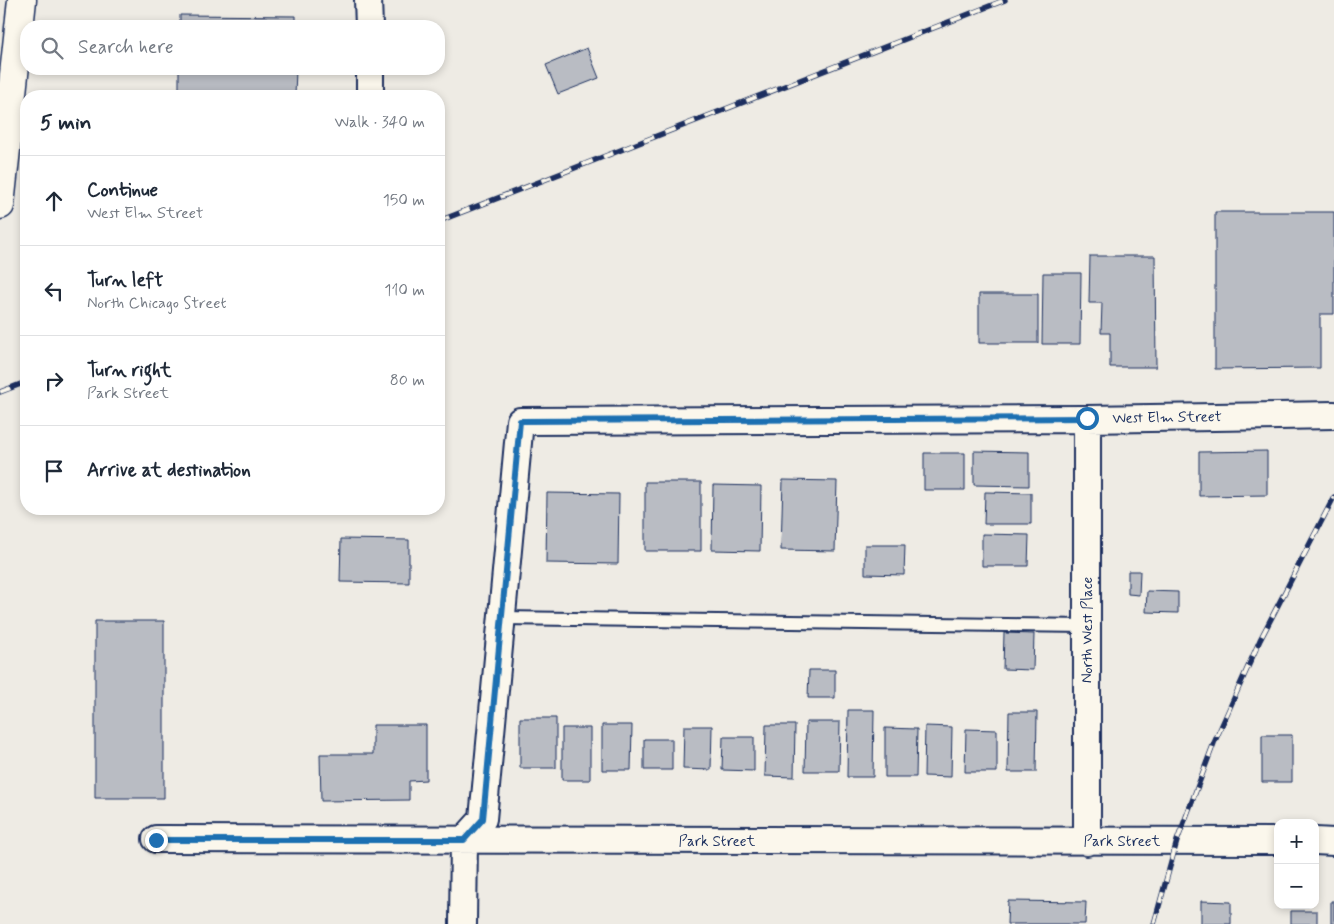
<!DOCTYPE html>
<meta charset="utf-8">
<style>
body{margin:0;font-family:Mynerve,sans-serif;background:#f6f6f7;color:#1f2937}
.controls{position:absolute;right:15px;bottom:15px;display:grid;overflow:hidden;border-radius:10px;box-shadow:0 2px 8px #0003}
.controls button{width:45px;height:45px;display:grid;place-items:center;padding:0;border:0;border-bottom:1px solid #e0e1e3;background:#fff;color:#1f2937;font:25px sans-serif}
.stop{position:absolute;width:15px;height:15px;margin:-11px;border:4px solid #1f6fb2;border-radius:50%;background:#fff}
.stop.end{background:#1f6fb2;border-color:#fff;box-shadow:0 1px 5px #0008}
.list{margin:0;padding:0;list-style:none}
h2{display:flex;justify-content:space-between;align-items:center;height:65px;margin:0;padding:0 20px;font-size:21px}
h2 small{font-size:16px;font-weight:400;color:#747a83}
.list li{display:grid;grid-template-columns:32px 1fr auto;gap:15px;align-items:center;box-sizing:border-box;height:90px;padding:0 20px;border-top:1px solid #e0e1e3}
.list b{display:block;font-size:19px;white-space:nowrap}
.list p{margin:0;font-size:16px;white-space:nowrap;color:#747a83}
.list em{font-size:16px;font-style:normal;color:#747a83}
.icon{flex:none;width:28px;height:28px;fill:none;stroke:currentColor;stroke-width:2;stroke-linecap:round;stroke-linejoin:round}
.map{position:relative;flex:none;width:1334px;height:924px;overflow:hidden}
.search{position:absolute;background:#fff;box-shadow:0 2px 8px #0003;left:20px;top:20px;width:425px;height:55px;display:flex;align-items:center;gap:12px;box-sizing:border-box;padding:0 18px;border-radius:20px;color:#747a83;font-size:19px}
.panel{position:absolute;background:#fff;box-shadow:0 2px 8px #0003;left:20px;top:90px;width:425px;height:425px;border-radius:20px}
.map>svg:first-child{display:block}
</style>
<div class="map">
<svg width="1334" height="924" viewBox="0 0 1334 924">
<rect width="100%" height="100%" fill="#eeebe4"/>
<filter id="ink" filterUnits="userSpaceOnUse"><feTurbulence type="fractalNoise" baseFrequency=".02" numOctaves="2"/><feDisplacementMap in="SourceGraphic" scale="10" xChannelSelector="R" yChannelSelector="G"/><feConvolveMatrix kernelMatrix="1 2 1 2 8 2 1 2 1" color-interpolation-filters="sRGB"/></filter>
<g filter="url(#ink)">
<path fill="#b9bcc3" stroke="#1b2f5e" d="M180 15 296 16V26H180Z
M587 48 599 78 558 94 546 65Z
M179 69H296L295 96H179Z
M1215 212H1334V314H1320V368L1215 369Z
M1090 256H1155L1156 367H1110V333H1101L1102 303H1089Z
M1043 273H1081L1080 344H1042Z
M979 294H1038V343H979Z
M974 451 1029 452V486L974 485Z
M1267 451V495L1199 496V452Z
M924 453H965V490H924Z
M783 480 837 481 835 551 781 550Z
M645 482H701V551H645Z
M713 485 761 486 760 551 712 550Z
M985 492 1031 493V524H984Z
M547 493 619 494 618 564 546 563Z
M982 534 1029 535 1028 566H982Z
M341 539 409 540V583L340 582Z
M865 545H905L904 575 865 574Z
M1128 571H1140L1139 595 1128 594Z
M1147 591 1178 592V613L1146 612Z
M95 621H164V798H95Z
M1004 633 1034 634 1033 670 1003 669Z
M809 670H835V698H808Z
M848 710H874L873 777H847Z
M1009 712H1037L1036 772H1008Z
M520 718H556V768H520Z
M806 722H840L839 771H805Z
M373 725H426V780L409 781V800L321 801 320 754H373Z
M602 725H632L631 770H602Z
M766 725H795L794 777 765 776Z
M684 726H712L711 770 683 769Z
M925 726 952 727 951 777 924 776Z
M562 728H590V780H562Z
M885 728 917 729 916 777H885Z
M966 729 997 730V772H965Z
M1262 735H1292V782H1262Z
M723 737H754V771L722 770Z
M644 739H672V770H644Z
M1008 901 1086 902 1085 924H1007Z
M1201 901 1231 902V924H1201Z
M1331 901H1334V924H1331Z
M1291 911H1317V924H1291Z"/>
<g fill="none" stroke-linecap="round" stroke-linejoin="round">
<defs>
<path id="service" d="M502 618 1087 626"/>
<path id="minor" d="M368 0 369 26
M370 69V96
M1087 419V842
M156 839 1278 841
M1315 841 1334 842
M463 924 464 840 483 819 520 421 1087 419 1334 415"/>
<path id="secondary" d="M0 205 22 0"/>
</defs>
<use href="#service" stroke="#1b2f5e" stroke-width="16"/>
<use href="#minor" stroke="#1b2f5e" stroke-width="30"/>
<use href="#secondary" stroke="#1b2f5e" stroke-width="31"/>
<use href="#service" stroke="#fbf7ec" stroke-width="12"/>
<use href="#minor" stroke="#fbf7ec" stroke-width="26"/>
<use href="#secondary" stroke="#fbf7ec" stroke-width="28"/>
<defs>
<path id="rail" d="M439 221 1005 0
M0 392 26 382
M1154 924 1177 841 1214 743 1260 640 1334 497"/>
</defs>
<use href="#rail" stroke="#1b2f5e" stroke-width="5.5"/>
<use href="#rail" stroke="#fbf7ec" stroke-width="4" stroke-dasharray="11" stroke-linecap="butt"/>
</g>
</g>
<g fill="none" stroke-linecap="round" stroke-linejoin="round" filter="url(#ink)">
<path stroke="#1f6fb2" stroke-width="6" d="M156 840H464L483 819 520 421 1087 418"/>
</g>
<g text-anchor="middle" stroke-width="4" stroke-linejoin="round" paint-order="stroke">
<g font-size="15" fill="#1b2f5e" stroke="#fbf7ec">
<text transform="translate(1167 417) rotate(-1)" y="5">West Elm Street</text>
<text transform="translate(1087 630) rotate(-90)" y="5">North West Place</text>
<text x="717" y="846">Park Street</text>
<text x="1122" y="846">Park Street</text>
</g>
</g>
</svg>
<div class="controls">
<button>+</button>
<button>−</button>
</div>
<div class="stop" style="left:1087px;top:418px"></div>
<div class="stop end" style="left:156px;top:840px"></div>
<div class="search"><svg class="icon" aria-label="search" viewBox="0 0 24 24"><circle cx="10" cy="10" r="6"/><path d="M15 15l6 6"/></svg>Search here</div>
<section class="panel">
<h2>5 min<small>Walk · 340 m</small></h2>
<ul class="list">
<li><svg class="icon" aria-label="ahead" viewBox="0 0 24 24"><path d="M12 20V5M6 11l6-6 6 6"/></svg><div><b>Continue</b><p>West Elm Street</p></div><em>150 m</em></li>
<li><svg class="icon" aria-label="left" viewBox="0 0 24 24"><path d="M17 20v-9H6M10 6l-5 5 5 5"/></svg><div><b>Turn left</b><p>North Chicago Street</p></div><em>110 m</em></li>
<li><svg class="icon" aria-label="right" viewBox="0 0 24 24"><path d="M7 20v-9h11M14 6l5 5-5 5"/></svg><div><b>Turn right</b><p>Park Street</p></div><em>80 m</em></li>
<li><svg class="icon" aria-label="arrive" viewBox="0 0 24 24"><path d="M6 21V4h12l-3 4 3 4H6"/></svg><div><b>Arrive at destination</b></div></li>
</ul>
</section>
</div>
